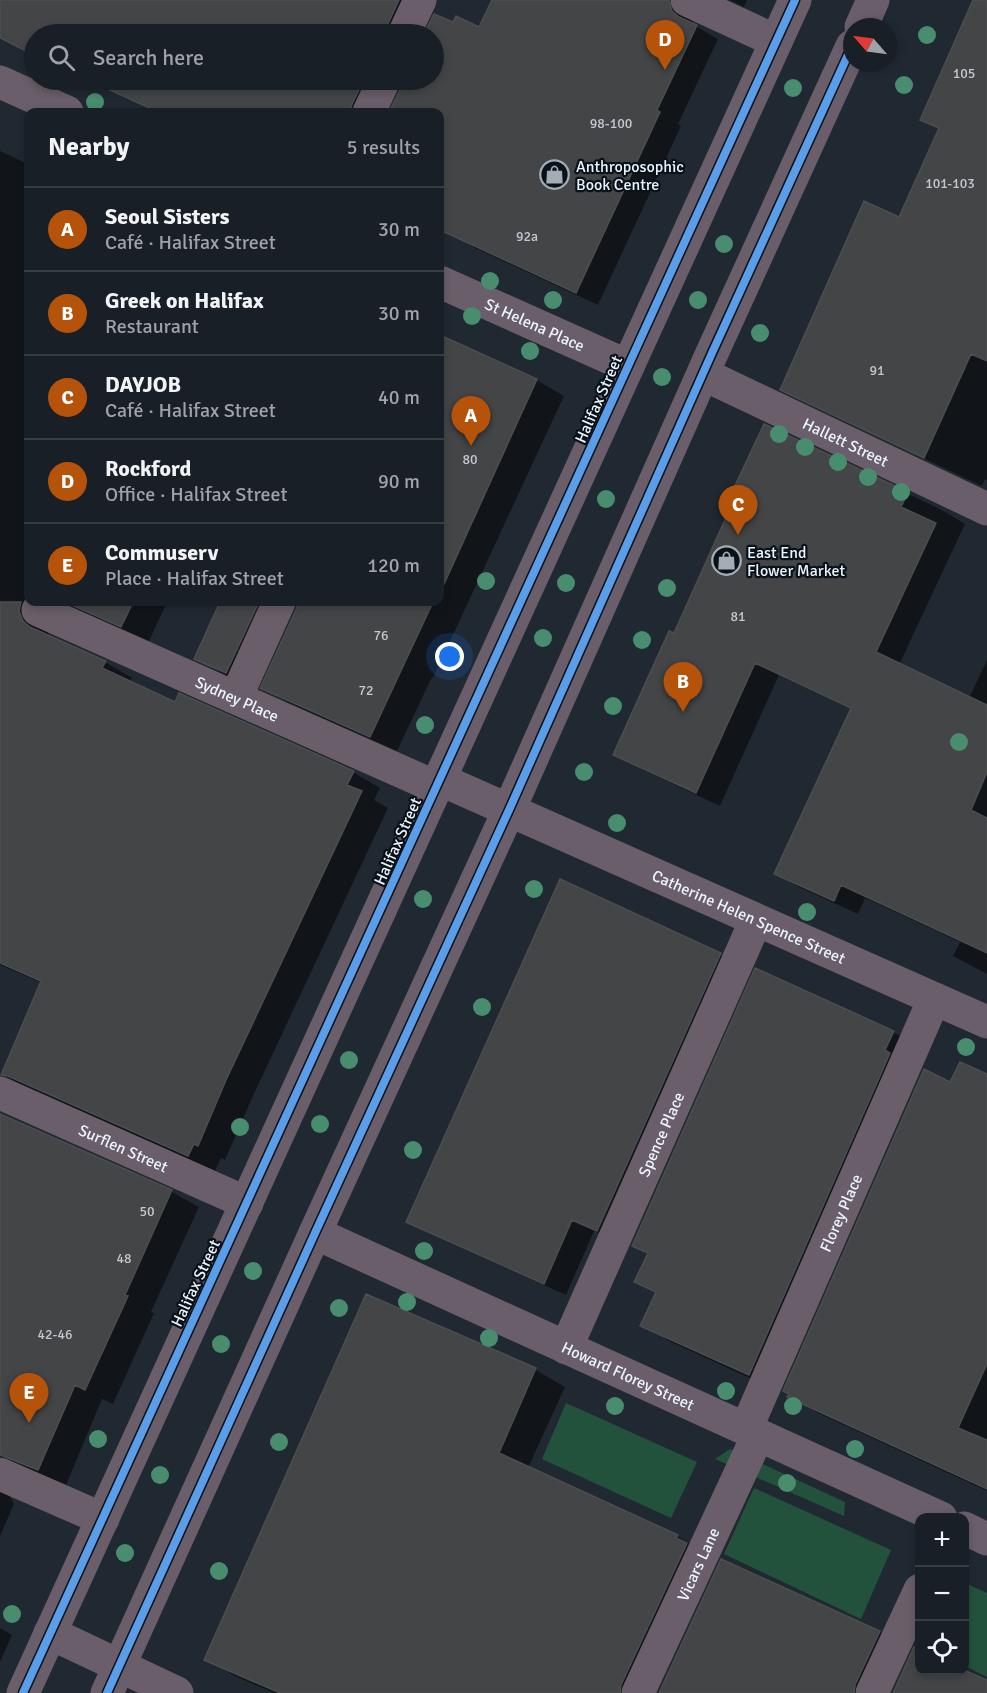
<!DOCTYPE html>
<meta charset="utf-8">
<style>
body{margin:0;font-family:Signika,sans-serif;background:#252c32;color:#f1f3f6}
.controls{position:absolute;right:18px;bottom:18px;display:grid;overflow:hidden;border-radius:12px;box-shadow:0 3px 9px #0003}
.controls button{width:54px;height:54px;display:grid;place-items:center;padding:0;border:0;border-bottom:2px solid #363d43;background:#181f26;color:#f1f3f6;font:30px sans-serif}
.compass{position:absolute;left:843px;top:18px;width:54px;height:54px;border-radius:50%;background:#181f26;box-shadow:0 3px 9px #0003;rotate:298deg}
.you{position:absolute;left:450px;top:657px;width:21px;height:21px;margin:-15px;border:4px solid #fff;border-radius:50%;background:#1a73e8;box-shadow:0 0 0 9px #1a73e833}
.badge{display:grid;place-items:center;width:39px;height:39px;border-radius:50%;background:#b45309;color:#fff;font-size:20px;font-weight:700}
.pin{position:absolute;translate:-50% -50px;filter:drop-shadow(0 2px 3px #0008)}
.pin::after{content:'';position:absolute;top:32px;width:21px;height:18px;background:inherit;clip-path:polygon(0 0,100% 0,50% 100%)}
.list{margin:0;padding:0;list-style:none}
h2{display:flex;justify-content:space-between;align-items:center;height:78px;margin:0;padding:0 24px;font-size:26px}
h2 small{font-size:20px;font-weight:400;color:#9fa2a7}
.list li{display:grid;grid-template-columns:39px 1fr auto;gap:18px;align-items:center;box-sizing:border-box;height:84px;padding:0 24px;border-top:2px solid #363d43}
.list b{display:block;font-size:22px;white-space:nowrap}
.list p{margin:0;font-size:20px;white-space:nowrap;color:#9fa2a7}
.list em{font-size:20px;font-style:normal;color:#9fa2a7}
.icon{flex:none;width:33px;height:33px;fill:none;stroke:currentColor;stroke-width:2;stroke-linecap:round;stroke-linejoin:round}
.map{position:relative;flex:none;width:987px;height:1693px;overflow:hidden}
.search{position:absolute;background:#181f26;box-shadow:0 3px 9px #0003;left:24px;top:24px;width:420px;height:66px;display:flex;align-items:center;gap:15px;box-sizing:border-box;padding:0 21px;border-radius:33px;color:#9fa2a7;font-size:22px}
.panel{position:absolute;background:#181f26;box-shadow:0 3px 9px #0003;left:24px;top:108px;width:420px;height:498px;border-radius:12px}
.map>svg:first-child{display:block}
</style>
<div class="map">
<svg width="987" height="1693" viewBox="0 0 987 1693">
<rect width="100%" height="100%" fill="#202932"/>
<path fill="#23523c" d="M566 1403 697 1462 671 1518 542 1459Z
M730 1449 845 1502 844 1516 715 1459Z
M754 1488 891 1550 861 1619 724 1554Z
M965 1583 987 1593V1677L965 1666Z"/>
<path fill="#0007" d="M0 0H410V34H34V55L0 39Z
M493 0H696L690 16 694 25 718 39 678 124 681 126 598 305 475 248 440 228V112H391L402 88 404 80H434V34H426L435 16 454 24 480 29Z
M730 0H747L744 7Z
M972 0H987V480L985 479 982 486 805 402 782 389 899 219 940 129 922 119 974 1Z
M86 80H393L375 112H156Z
M0 151 28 164V602H167L149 641 74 608 64 606 46 629 50 637 105 662 132 678 130 683 176 704 353 772 380 788 374 800 388 808 253 1096 225 1160 221 1158 215 1171 36 1091 29 1090 3 1074 42 983 0 965Z
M440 337 537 380 564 396 433 678 432 677 397 751 289 703 262 688 298 610 299 602H440Z
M765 426 942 510 965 524 899 665 969 698 987 660V974L953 956 960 942 865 898 858 914 799 887 776 873 852 709 779 675 720 806 639 768 615 755 675 635Z
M211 602H296L289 609 254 688 223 674 196 658 220 606Z
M720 954 742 966 619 1242 594 1231 566 1295 429 1233 407 1221Z
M893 1032 922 1048 778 1391 671 1342 642 1325 656 1293 636 1282 649 1254 634 1245Z
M987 1076V1491L818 1413 789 1397 951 1084Z
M0 1115 172 1192 199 1207 151 1312 154 1313 113 1404 102 1399 66 1485 36 1472 27 1470 8 1493 14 1504 0 1536Z
M367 1296 536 1370 565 1387 528 1468 677 1536 706 1553 654 1693H274L235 1676 206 1659Z
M722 1561 880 1632 908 1649 888 1693H660Z
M0 1628 12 1635 0 1662Z"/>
<path fill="#444547" stroke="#4c4d4e" stroke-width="1.5" d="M0 0H399L387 26 385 34H34V55L0 38Z
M492 0H669L672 11 679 17 697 25 657 110 660 112 576 293 440 230V112H389L401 88 403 80H434V34H424L434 14 453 22 456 16 479 27Z
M973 0H987V361L971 354 924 458 780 390 864 201 899 217 939 128 920 120Z
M88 80H364L352 104 350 112H158Z
M440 335 537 379 440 593Z
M764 424 908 492 901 507 936 523 876 652 987 705V772L971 810 987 818V953L841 885 834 901 774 874 851 708 755 663 696 793 613 755 669 631 674 633 728 513 723 511Z
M0 602H21L19 611 23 621 30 627 106 661 102 668 175 702 179 693 354 771 347 785 362 791 226 1080 198 1146 194 1144 188 1156 8 1076 1 1075 41 981 0 963Z
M65 602H133L121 627Z
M220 602H259L226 673 194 659Z
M298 602H433L370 737 260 688 296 610Z
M560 879 721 953 597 1231 572 1220 544 1284 406 1222Z
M755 968 894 1031 885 1050 890 1053 749 1375 640 1326 656 1292 634 1282 648 1253 632 1246Z
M960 1062 987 1074V1364L958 1428 987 1440V1489L787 1397 789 1394 783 1391 924 1069 950 1082Z
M0 1114 172 1190 125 1295 128 1296 85 1390 75 1385 38 1470 0 1455Z
M366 1294 536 1368 499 1453 678 1535 676 1538 687 1543 621 1685 620 1693H280L204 1660Z
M721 1559 880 1631 855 1685 854 1693H659Z
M914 1647 920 1649V1671L964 1670 987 1680V1693H893Z"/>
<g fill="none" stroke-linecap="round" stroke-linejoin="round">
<g stroke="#695e69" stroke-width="33">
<path d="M687 0 776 41"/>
<path d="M861 27 873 0"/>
<path d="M404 34 420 0"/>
<path d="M0 82 67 112"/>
<path d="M369 112 384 80"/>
<path id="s1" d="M440 282 628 366"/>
<path id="s2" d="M703 374 987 509"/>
<path id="s3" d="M38 610 436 787"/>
<path d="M236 697 279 602"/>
<path id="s4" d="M439 779 987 1022"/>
<path id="s5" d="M0 1093 247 1203"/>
<path id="s6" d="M315 1233 941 1518"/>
<path id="s7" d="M566 1348 756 920"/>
<path id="s8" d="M746 1429 934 999"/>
<path d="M0 1474 103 1519"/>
<path d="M964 1528 987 1539"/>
<path d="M50 1633 177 1693"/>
<path d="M23 1693 795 0"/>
<path d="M107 1693 315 1233 509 810 712 353 852 46"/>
<path id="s9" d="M638 1693 758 1435"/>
<path d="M872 1693 920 1590"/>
</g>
<defs>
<path id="cycleway" d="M23 1693 795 0
M107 1693 315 1233 509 810 712 353 852 46"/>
</defs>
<use href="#cycleway" stroke="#091119" stroke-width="11"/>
<use href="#cycleway" stroke="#5a9eea" stroke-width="8"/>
</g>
<g fill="#478d6e">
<circle cx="927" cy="35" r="9"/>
<circle cx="904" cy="85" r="9"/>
<circle cx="793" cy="88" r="9"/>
<circle cx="95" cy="102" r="9"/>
<circle cx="724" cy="244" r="9"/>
<circle cx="490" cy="281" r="9"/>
<circle cx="553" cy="300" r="9"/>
<circle cx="698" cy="300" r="9"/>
<circle cx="472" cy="316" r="9"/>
<circle cx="760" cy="333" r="9"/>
<circle cx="530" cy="351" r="9"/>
<circle cx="662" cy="377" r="9"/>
<circle cx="779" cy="434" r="9"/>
<circle cx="805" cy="447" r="9"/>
<circle cx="838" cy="462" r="9"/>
<circle cx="868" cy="477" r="9"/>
<circle cx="901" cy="492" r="9"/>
<circle cx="606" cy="499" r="9"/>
<circle cx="486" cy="581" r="9"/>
<circle cx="566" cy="583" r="9"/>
<circle cx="667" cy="588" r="9"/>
<circle cx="543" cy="638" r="9"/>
<circle cx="642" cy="640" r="9"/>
<circle cx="613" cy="706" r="9"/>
<circle cx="425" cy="725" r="9"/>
<circle cx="959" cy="742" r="9"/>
<circle cx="584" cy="772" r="9"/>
<circle cx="617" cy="823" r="9"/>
<circle cx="534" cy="889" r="9"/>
<circle cx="423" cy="899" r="9"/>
<circle cx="807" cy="912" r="9"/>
<circle cx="482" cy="1007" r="9"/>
<circle cx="966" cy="1047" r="9"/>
<circle cx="349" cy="1060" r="9"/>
<circle cx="320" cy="1124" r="9"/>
<circle cx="240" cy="1127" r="9"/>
<circle cx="413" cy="1150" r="9"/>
<circle cx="424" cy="1251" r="9"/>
<circle cx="253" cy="1271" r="9"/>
<circle cx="407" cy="1302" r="9"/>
<circle cx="339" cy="1308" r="9"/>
<circle cx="489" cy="1338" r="9"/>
<circle cx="221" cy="1344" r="9"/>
<circle cx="726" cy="1391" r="9"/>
<circle cx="615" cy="1406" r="9"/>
<circle cx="793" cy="1406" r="9"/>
<circle cx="98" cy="1439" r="9"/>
<circle cx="279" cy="1442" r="9"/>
<circle cx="855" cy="1449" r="9"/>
<circle cx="160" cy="1475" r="9"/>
<circle cx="787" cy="1483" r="9"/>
<circle cx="125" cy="1553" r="9"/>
<circle cx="219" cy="1571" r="9"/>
<circle cx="12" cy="1614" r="9"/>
</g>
<defs>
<symbol id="shop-ring" viewBox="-11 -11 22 22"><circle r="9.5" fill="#091119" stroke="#a4adb6" stroke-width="1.5"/><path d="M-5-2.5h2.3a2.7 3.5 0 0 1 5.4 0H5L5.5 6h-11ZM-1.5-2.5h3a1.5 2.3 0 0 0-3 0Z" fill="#a4adb6"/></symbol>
</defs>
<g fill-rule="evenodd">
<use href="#shop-ring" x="538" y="158" width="33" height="33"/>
<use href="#shop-ring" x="710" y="544" width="33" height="33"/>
</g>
<g text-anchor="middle" stroke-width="4.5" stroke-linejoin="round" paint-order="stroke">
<g font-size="14" fill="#c1c8d0">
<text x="964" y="78">105</text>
<text x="611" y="128">98-100</text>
<text x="950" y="188">101-103</text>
<text x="527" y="241">92a</text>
<text x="877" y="375">91</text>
<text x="470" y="464">80</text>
<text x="738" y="621">81</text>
<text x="381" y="640">76</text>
<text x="366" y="695">72</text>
<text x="147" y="1216">50</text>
<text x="124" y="1263">48</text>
<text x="55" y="1339">42-46</text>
</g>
<g font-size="16" fill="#ebf4fd" stroke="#091119" text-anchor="start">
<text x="576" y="172">Anthroposophic<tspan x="576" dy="18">Book Centre</tspan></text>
<text x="747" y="558">East End<tspan x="747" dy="18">Flower Market</tspan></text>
</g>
<g font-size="16" fill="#ebf4fd" stroke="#091119">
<text dy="6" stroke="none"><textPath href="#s1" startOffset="104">St Helena Place</textPath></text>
<text transform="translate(598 399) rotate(-66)" y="6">Halifax Street</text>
<text dy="6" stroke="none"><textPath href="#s2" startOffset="158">Hallett Street</textPath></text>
<text dy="6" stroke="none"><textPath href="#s3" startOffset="218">Sydney Place</textPath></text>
<text transform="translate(397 841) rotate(-66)" y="6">Halifax Street</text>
<text dy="6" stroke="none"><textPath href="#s4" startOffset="339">Catherine Helen Spence Street</textPath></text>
<text dy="6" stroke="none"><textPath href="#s7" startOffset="234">Spence Place</textPath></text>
<text dy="6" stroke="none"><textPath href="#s5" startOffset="135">Surflen Street</textPath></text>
<text dy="6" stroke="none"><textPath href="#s8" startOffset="236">Florey Place</textPath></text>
<text transform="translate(195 1283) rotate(-65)" y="6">Halifax Street</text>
<text dy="6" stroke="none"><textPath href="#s6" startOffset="344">Howard Florey Street</textPath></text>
<text dy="6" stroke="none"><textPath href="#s9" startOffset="142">Vicars Lane</textPath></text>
</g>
</g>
</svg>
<div class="controls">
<button>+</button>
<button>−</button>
<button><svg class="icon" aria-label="locate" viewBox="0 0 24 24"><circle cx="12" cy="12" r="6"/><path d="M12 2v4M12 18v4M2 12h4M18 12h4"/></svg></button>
</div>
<svg class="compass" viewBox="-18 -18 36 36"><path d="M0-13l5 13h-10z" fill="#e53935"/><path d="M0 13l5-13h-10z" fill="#9fa2a7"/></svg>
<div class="you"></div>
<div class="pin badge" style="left:471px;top:446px">A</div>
<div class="pin badge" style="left:683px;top:712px">B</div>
<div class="pin badge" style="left:738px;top:535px">C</div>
<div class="pin badge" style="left:665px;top:70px">D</div>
<div class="pin badge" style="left:29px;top:1423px">E</div>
<div class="search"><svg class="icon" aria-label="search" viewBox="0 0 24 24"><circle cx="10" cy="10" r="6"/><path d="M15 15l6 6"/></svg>Search here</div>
<section class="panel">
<h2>Nearby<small>5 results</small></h2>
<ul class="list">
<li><span class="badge">A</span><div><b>Seoul Sisters</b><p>Café · Halifax Street</p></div><em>30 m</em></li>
<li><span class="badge">B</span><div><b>Greek on Halifax</b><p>Restaurant</p></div><em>30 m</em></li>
<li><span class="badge">C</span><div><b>DAYJOB</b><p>Café · Halifax Street</p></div><em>40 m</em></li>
<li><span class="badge">D</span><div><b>Rockford</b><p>Office · Halifax Street</p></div><em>90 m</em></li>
<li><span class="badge">E</span><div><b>Commuserv</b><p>Place · Halifax Street</p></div><em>120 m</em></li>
</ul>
</section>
</div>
